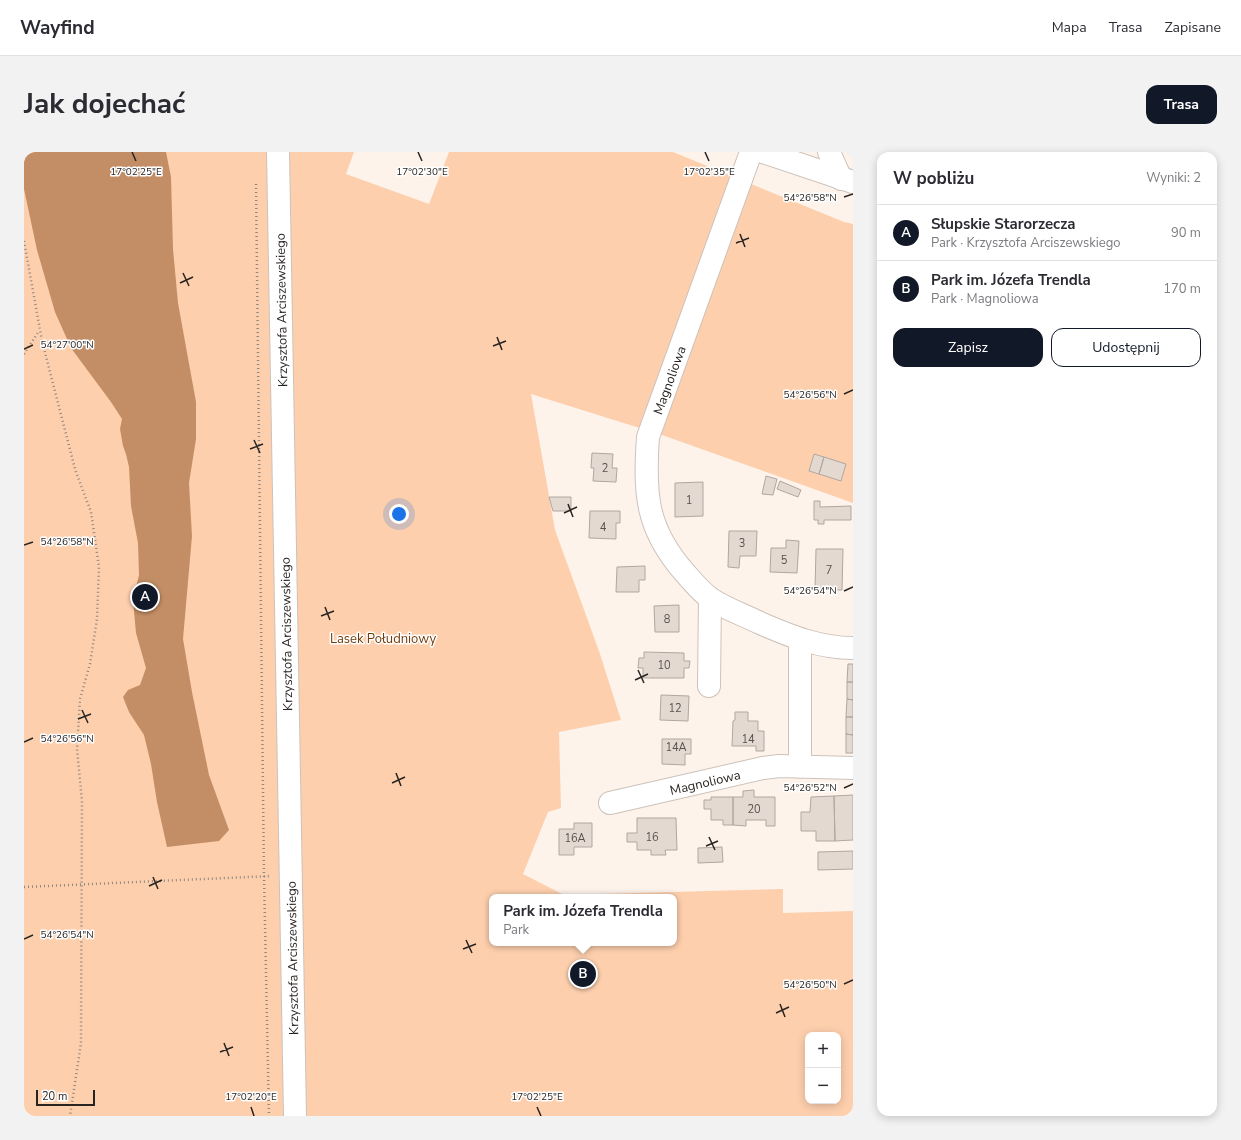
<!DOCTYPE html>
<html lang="pl">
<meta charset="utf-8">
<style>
body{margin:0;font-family:"Nunito Sans",sans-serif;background:#f2f2f3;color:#2b2b33}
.controls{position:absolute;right:12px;bottom:12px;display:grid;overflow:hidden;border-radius:8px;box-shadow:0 2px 10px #0003}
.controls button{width:36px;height:36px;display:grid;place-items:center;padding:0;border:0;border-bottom:1px solid #e1e1e2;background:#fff;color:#2b2b33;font:20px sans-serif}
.scale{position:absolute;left:12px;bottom:10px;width:59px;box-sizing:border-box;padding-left:4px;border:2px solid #282422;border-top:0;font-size:11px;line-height:14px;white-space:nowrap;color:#282422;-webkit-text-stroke:3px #fff;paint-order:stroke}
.you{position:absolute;left:375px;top:362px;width:14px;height:14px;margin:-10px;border:3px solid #fff;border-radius:50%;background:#1a73e8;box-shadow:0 0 0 6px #1a73e833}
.badge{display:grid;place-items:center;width:26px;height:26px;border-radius:50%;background:#111827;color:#fff;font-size:13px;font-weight:700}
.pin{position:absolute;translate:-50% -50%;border:2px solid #fff;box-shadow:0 1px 4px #0006}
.popup{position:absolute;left:465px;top:742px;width:188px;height:52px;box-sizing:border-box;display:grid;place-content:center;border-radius:8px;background:#fff;filter:drop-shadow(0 1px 3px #0005);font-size:13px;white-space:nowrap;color:#7c7c81}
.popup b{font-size:15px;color:#2b2b33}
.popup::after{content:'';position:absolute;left:50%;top:100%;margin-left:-8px;border:8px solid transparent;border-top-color:#fff}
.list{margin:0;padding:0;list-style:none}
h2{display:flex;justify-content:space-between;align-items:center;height:52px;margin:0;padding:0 16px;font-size:17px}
h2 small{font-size:13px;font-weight:400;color:#7c7c81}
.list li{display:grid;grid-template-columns:26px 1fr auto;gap:12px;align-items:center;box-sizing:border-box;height:56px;padding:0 16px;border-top:1px solid #e1e1e2}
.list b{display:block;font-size:15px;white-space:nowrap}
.list p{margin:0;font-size:13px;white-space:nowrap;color:#7c7c81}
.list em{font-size:13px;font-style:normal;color:#7c7c81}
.actions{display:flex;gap:8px;padding:12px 16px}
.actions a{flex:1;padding:9px 0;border:1px solid #111827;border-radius:12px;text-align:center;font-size:14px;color:#111827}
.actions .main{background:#111827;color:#fff}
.map{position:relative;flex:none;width:829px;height:964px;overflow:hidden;border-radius:12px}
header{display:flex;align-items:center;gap:24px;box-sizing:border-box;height:56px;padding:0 20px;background:#fff;border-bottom:1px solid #e1e1e2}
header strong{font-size:19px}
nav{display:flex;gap:22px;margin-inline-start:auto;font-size:14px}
.intro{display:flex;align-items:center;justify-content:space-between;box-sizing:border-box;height:96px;padding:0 24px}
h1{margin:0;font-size:28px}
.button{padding:10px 18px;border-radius:12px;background:#111827;color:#fff;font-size:14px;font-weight:700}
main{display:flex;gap:24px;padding:0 24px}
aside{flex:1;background:#fff;border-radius:12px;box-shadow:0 2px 10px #0003}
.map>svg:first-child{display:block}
</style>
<header>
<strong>Wayfind</strong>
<nav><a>Mapa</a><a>Trasa</a><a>Zapisane</a></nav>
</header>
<div class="intro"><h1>Jak dojechać</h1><a class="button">Trasa</a></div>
<main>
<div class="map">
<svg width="829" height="964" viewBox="0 0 829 964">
<rect width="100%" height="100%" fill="#fef3eb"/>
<path fill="#fdcfad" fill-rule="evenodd" d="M0 0H330L322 22 405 52 425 0H649L820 70 829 72V351L638 283 507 242 531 378 575 499 597 568 535 580 537 656 524 660 499 722 540 743 759 737V761L829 759V964H0ZM468 745H650V791H468ZM784 883H814V949H784Z"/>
<path fill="#c38e65" d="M0 0H142L147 25 149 97 154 151 172 250V287L165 331 168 384 159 487 168 540 185 623 205 678 195 689 143 695 133 650 127 612 120 583 105 560 99 545 104 538 116 533 122 516 112 481 109 448 115 423 114 391 107 354 105 315 102 302 99 294 96 277 98 267 87 250 47 196 31 160 13 98 0 37Z"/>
<path fill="#e4d9d1" stroke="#b1a7a0" d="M568 301 589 302 588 316H593L592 330 569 329 570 316H567Z
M790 302 800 305 795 322 785 319Z
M800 305 822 312 817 329 795 322Z
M742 324 753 327 749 343 738 342Z
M756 329 777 338 774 345 753 337Z
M679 330V364L651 365V331Z
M525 345H547V359H529Z
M790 349H796V355L827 354V368H800V372H794V368H790Z
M566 359H596V371H592V387L565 386Z
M705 379H733L732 404H716L715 416 704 415Z
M762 388 775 389 773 421 746 420 747 396H762Z
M792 397H819L818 438H791Z
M621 414V428H615V440H592L593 415Z
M655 453V480H631L630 454Z
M620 500 660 501V509H666L665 516H660V526H619V516H614L615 506H620Z
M824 512H829V530H823Z
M823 530H829V548L823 547Z
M637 543 665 544 664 569 636 568Z
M823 547 829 548V565H822Z
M711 560H724V569H734V579H740V599H732V594H708L709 569 711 568Z
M822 565H829V583L822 582Z
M822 582 829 583V601H822Z
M638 587H667V602H661V613L638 612Z
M730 638V645H751V674H742V668H722V674L709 673V645H719V639Z
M829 643V688L811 689 810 644Z
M810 644 811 689H792V679H777V660H786L787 645Z
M687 645H709V673H699V668H687V657H680V648H687Z
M613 666H652L653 698H641L642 703H627V698H613V690H603V681H613Z
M550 671H568V695H550V703H535V677H550Z
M698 695 699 710 674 711V696Z
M829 699V717L794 718V700Z"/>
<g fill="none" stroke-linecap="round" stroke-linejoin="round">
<defs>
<path id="minor" d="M727 0 624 285C620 342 622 377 661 421 669 430 677 440 687 447 702 457 720 463 736 471 766 484 795 496 829 496
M805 0 817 27
M685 534 686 446
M776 615V488
M586 651 739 616 755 614 829 616"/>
<path id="tertiary" d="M254 0 271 964"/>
<path id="secondary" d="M739 0 829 30"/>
</defs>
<use href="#minor" stroke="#cdc2ba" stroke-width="24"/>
<use href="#tertiary" stroke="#cdc2ba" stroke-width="24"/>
<use href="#secondary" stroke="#cdc2ba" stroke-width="24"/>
<path stroke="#8d8681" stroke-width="2.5" stroke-dasharray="1 3" stroke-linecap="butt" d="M232 32 240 724 245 964
M0 89 18 189 51 317 67 360 75 415 73 467 66 512 56 547 53 597 58 649 57 891 46 964
M0 202 15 179
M0 735 247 724"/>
<use href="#minor" stroke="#fff" stroke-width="22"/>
<use href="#tertiary" stroke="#fff" stroke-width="22"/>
<use href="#secondary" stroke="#fff" stroke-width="22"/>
</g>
<path fill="none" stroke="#282422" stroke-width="1.5" d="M108 0 112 9M394 0 398 9M681 0 685 9M820 45 829 42M716 82 721 95M712 91 725 86M159 121 165 134M156 131 169 125M473 185 478 198M469 194 482 189M0 197 9 193M820 242 829 238M230 288 236 301M226 297 239 292M544 352 549 365M540 361 553 355M0 393 9 390M820 439 829 435M301 455 306 468M297 464 310 459M614 518 620 531M611 528 624 522M58 558 64 571M54 567 67 562M0 590 9 586M372 621 377 634M368 631 381 625M820 636 829 632M685 685 691 698M682 694 694 689M129 725 134 737M125 734 138 728M0 787 9 783M442 788 448 801M439 797 452 792M820 832 829 828M756 852 761 865M752 861 765 855M200 891 205 904M196 900 209 895M227 955 230 964M513 955 517 964"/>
<g text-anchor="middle" stroke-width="3" stroke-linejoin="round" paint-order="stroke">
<g font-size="11" fill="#57514e">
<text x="581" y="320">2</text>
<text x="665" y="352">1</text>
<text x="579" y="379">4</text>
<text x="718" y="395">3</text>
<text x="760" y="412">5</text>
<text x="805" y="422">7</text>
<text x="643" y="471">8</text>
<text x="640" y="517">10</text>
<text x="651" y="560">12</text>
<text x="724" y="591">14</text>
<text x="652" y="599">14A</text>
<text x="730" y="661">20</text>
<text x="628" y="689">16</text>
<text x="551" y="690">16A</text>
</g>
<g font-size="13" fill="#282422" stroke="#fff">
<text transform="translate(257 158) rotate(-91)" y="5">Krzysztofa Arciszewskiego</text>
<text transform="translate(645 228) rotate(-70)" y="5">Magnoliowa</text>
<text transform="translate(262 482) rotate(-91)" y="5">Krzysztofa Arciszewskiego</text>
<text transform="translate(681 630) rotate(-13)" y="5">Magnoliowa</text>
<text transform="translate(268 806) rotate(-91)" y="5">Krzysztofa Arciszewskiego</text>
</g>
<g font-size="13" fill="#703d0c" stroke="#fff">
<text x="359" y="491">Lasek Południowy</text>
</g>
</g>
<g font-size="10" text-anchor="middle" fill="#282422" stroke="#fff" stroke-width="3" stroke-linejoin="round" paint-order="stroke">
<text x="112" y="23">17°02'25"E</text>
<text x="398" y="23">17°02'30"E</text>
<text x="685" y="23">17°02'35"E</text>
<text x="786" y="49">54°26'58"N</text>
<text x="43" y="196">54°27'00"N</text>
<text x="786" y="246">54°26'56"N</text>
<text x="43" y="393">54°26'58"N</text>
<text x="786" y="442">54°26'54"N</text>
<text x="43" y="590">54°26'56"N</text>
<text x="786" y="639">54°26'52"N</text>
<text x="43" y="786">54°26'54"N</text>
<text x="786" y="836">54°26'50"N</text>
<text x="227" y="948">17°02'20"E</text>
<text x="513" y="948">17°02'25"E</text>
</g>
</svg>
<div class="controls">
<button>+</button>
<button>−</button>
</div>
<div class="scale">20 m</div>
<div class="you"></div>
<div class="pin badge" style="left:121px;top:445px">A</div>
<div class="pin badge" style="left:559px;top:822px">B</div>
<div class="popup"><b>Park im. Józefa Trendla</b>Park</div>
</div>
<aside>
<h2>W pobliżu<small>Wyniki: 2</small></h2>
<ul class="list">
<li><span class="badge">A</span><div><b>Słupskie Starorzecza</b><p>Park · Krzysztofa Arciszewskiego</p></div><em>90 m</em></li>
<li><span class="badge">B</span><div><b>Park im. Józefa Trendla</b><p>Park · Magnoliowa</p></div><em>170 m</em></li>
</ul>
<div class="actions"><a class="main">Zapisz</a><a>Udostępnij</a></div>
</aside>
</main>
